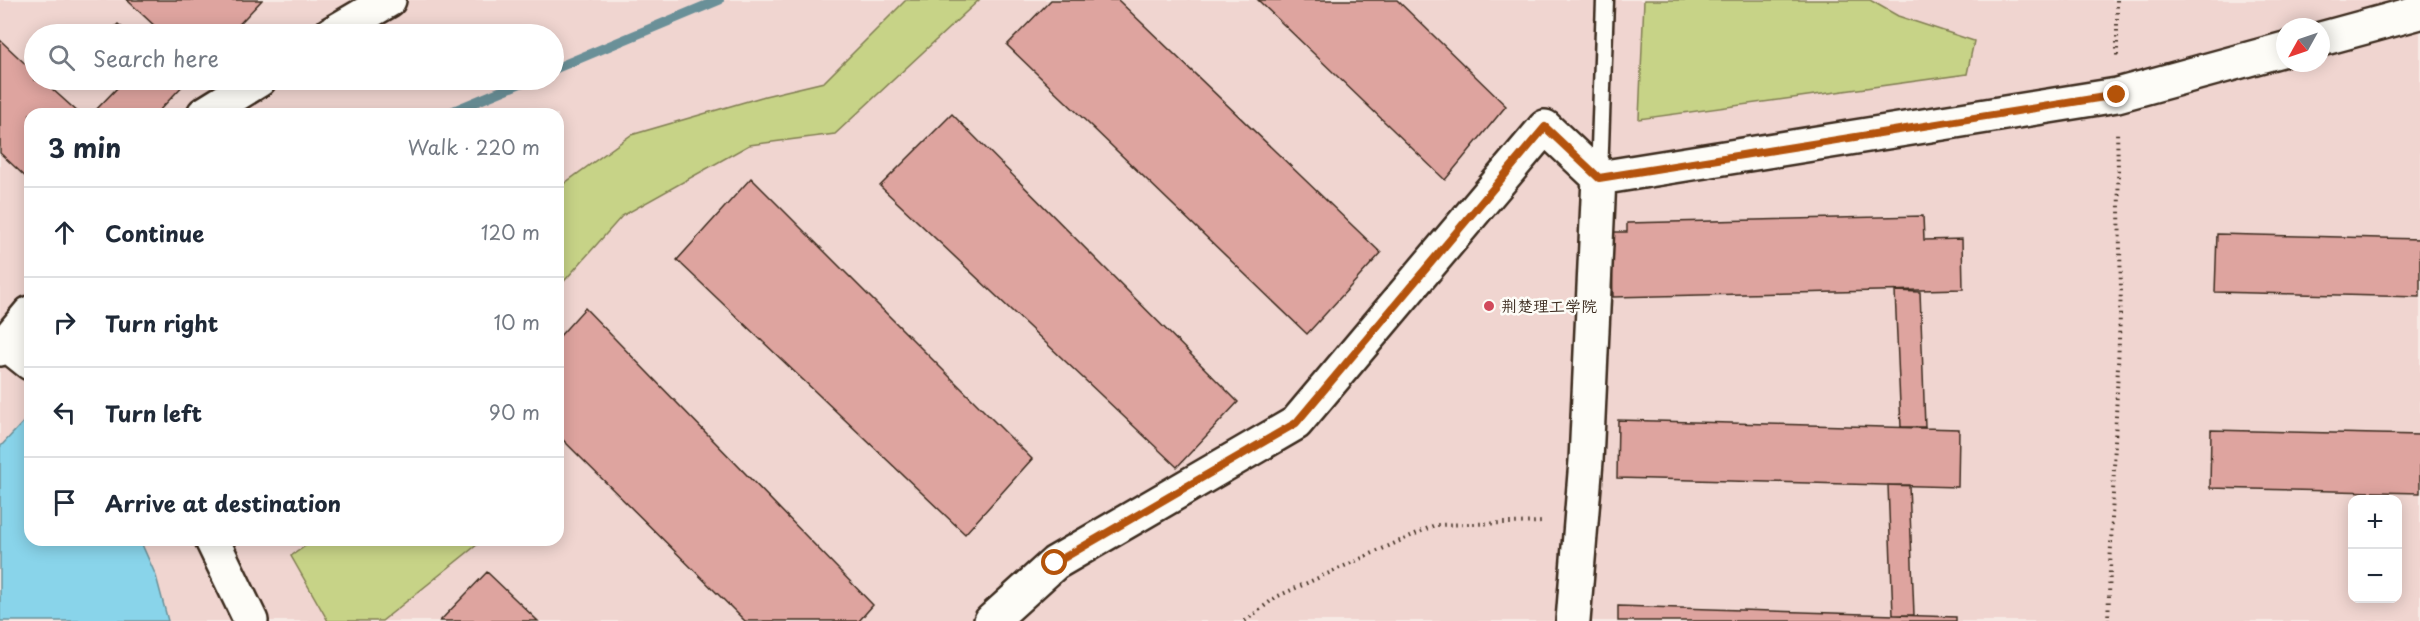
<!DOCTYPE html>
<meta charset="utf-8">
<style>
body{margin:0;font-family:"Playpen Sans","LXGW WenKai TC",sans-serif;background:#f6f6f7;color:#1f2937}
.controls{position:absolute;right:18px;bottom:18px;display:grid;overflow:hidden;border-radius:12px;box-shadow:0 3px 15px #0003}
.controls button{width:54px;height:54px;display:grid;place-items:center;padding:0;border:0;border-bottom:2px solid #e0e1e3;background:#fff;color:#1f2937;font:30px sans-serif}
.compass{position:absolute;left:2276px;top:18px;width:54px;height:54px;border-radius:50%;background:#fff;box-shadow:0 3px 15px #0003;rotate:230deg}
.stop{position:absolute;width:18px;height:18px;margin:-14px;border:4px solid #b45309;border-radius:50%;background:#fff}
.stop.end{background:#b45309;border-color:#fff;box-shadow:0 2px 6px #0008}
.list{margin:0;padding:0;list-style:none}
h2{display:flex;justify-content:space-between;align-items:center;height:78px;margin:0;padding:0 24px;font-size:26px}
h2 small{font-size:20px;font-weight:400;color:#747a83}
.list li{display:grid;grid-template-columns:39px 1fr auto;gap:18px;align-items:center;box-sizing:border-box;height:90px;padding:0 24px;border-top:2px solid #e0e1e3}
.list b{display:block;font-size:22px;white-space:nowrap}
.list em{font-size:20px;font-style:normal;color:#747a83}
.icon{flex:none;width:33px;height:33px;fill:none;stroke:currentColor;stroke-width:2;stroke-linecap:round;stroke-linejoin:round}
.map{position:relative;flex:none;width:2420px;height:621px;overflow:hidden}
.search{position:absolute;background:#fff;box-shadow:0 3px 15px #0003;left:24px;top:24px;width:540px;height:66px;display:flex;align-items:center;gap:15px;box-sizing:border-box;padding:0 21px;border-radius:33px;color:#747a83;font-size:22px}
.panel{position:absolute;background:#fff;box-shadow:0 3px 15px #0003;left:24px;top:108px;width:540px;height:438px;border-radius:18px}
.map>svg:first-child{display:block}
</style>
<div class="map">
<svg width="2420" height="621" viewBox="0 0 2420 621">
<rect width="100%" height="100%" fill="#f7eae5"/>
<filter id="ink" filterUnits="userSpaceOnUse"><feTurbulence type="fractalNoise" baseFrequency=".0167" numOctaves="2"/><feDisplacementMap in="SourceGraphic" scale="12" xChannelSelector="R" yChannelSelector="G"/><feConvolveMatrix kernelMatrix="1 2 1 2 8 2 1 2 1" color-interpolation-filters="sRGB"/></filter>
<g filter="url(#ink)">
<path fill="#f0d5d0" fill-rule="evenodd" d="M0 0H2420V621H126L44 540H558V114H30V527L0 497ZM2285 27H2321V63H2285ZM34 34H554V80H34ZM2352 500H2398V598H2352Z"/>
<path fill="#c7d387" stroke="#817e52" stroke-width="1.5" d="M906 0H979L835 134 749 145 622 216 558 288V188L631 135 765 96 824 82Z
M1644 0H1870L1898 16 1974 41 1967 74 1639 119Z
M314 540H483L382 621H328L291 556Z"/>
<path fill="#89d4ea" stroke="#6a9098" stroke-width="1.5" d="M30 415V540H140L156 576 168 621H0V447Z"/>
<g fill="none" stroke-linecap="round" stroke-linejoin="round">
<path stroke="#6a9098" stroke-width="10" d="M554 69 719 0
M446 114 528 80"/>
</g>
<path fill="#dea49f" stroke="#3b2a1e" stroke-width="1.5" d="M127 0H262L230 34H154L159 30Z
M1051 0H1118L1381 253 1307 334 1007 45Z
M1258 0H1397L1506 106 1445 180Z
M118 24 130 34H108Z
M0 40 34 72V80H42L80 114H30V181L0 153Z
M109 80H188L156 114H92L118 87Z
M952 114 1238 402 1177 467 880 186Z
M751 178 1032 459 965 534 677 260Z
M1923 216 1924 240 1962 239 1963 289 1613 297 1611 232H1627V223Z
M2217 234 2420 239V297L2215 292Z
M1895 291 1920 292 1925 427H1901Z
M585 308 873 605 859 621H745L558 435V338Z
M1618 420 1959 429 1958 487 1617 478Z
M2211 430 2420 435V493L2210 488Z
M1888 485H1909L1914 615H1893Z
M487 572 538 621H440Z
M1618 606 1956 617V621H1618Z"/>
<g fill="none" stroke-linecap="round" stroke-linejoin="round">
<defs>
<path id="lane" d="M1599 177 1605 0"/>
<path id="street" d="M331 34 389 0
M2321 39 2420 12
M204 114 259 80
M5 343 30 363
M0 349 30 313
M212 540 251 621
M991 621 1055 563 1296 423 1545 127 1599 178 2117 95 2285 49
M1573 621 1586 461 1599 178"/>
</defs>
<use href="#lane" stroke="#3b2a1e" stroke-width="21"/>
<use href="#street" stroke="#3b2a1e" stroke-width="38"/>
<path stroke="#3b2a1e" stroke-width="4" stroke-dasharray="1.5 4.5" stroke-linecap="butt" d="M2117 0V60
M1245 621 1276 597 1435 525 1544 522
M2108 621 2121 289 2117 130"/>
<use href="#lane" stroke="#fdfcf7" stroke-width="16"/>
<use href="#street" stroke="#fdfcf7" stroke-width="33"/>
</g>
</g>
<g fill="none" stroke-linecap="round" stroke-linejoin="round" filter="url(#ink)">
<path stroke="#b45309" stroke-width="8" d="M1055 563 1296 423 1545 127 1599 178 2117 95"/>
</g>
<circle fill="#d1495b" stroke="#fdfcf7" stroke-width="2" cx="1489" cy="306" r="6"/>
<g text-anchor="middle" stroke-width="5" stroke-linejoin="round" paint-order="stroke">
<g font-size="16" fill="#3b2a1e" stroke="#fdfcf7" text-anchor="start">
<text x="1501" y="312">荆楚理工学院</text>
</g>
</g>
</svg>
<div class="controls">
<button>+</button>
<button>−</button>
</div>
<svg class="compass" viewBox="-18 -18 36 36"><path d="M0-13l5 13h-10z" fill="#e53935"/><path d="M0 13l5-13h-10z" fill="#747a83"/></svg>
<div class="stop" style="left:1055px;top:563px"></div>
<div class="stop end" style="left:2117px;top:95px"></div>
<div class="search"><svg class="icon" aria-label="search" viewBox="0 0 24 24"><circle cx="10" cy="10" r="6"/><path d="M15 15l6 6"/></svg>Search here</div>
<section class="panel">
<h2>3 min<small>Walk · 220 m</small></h2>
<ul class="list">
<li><svg class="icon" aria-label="ahead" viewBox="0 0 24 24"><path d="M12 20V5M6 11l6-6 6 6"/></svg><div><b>Continue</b></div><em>120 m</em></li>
<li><svg class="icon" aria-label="right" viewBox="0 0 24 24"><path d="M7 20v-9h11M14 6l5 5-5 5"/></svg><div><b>Turn right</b></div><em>10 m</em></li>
<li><svg class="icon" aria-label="left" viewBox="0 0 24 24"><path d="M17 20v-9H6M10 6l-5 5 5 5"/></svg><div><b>Turn left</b></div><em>90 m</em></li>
<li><svg class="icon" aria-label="arrive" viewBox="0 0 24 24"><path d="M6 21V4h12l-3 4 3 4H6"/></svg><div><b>Arrive at destination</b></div></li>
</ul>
</section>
</div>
